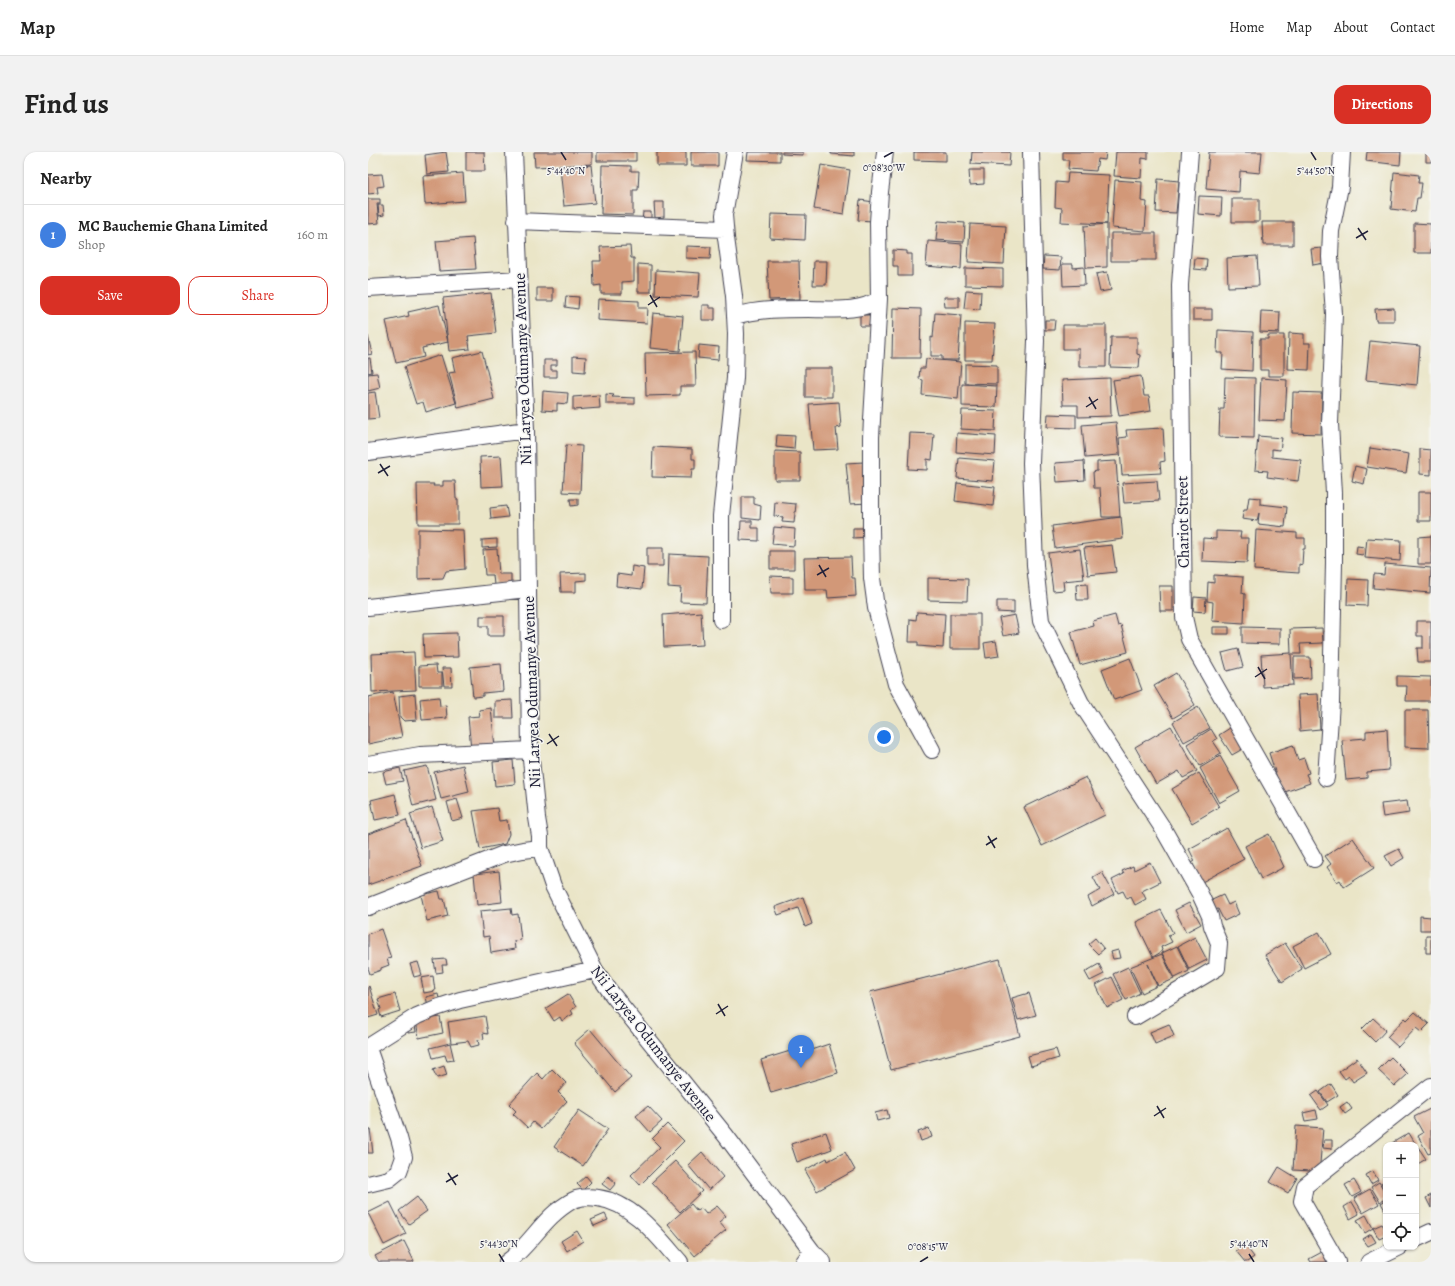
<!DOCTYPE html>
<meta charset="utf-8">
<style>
body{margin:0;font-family:Alegreya,serif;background:#f2f2f2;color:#222}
.controls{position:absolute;right:12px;bottom:12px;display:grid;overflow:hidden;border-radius:8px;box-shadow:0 1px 3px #0004}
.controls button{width:36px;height:36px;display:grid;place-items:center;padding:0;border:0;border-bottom:1px solid #e0e0e0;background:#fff;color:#222;font:20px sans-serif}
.you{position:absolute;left:516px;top:585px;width:14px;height:14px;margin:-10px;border:3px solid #fff;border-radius:50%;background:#1a73e8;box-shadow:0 0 0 6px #1a73e833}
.badge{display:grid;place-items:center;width:26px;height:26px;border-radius:50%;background:#d93025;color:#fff;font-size:13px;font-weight:700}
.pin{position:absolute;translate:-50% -33px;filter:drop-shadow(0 1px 2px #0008)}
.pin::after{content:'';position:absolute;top:21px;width:14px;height:12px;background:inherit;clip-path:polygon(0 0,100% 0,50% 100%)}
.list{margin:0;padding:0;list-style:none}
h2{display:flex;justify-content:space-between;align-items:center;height:52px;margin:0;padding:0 16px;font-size:17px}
h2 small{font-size:13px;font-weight:400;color:#767676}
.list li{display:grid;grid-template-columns:26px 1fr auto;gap:12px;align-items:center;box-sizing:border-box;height:60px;padding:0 16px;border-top:1px solid #e0e0e0}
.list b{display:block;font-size:15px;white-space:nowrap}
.list p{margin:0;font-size:13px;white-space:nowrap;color:#767676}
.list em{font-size:13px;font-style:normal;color:#767676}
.actions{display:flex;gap:8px;padding:12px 16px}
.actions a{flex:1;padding:9px 0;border:1px solid #d93025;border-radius:12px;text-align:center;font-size:14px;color:#d93025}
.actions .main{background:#d93025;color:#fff}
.icon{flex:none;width:22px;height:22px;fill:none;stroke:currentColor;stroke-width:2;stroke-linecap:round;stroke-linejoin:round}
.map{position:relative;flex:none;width:1063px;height:1110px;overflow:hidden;border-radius:12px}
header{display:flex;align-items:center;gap:24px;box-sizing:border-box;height:56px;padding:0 20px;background:#fff;border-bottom:1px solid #e0e0e0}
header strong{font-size:19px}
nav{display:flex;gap:22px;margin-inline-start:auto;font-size:14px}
.intro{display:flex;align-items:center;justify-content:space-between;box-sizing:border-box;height:96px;padding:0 24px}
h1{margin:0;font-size:28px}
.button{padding:10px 18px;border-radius:12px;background:#d93025;color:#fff;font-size:14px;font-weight:700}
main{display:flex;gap:24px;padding:0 24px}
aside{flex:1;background:#fff;border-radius:12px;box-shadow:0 1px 3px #0004}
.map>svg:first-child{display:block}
</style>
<header>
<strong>Map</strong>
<nav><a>Home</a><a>Map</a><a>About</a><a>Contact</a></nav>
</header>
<div class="intro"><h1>Find us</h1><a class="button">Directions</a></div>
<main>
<aside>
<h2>Nearby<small></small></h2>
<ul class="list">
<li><span class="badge" style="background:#3f7fe0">1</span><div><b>MC Bauchemie Ghana Limited</b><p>Shop</p></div><em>160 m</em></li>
</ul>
<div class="actions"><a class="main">Save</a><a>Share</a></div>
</aside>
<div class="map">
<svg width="1063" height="1110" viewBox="0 0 1063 1110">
<rect width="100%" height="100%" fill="#f6f6f2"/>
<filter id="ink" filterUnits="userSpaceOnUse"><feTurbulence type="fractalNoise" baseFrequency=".025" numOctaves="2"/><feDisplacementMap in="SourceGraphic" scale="8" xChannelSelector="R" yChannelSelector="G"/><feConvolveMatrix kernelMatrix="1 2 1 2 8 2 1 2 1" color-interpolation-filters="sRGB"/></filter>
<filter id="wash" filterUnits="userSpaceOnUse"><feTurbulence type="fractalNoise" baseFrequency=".012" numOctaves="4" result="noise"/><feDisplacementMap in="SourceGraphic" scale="16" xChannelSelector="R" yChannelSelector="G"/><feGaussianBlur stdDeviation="0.9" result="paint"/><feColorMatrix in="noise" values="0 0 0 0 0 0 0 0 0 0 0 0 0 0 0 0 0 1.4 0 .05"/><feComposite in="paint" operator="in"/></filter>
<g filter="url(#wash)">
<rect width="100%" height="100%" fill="#eae5c7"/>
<g id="blocks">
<path fill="#d29878" d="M78 0 81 20 59 22 57 3Z
M98 0H116L117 19H98Z
M166 0H224V12L167 15Z
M229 0H268V9H229Z
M289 0H318V14H289Z
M323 0H350V14H323Z
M380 0H412V9L379 8Z
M414 0H435V3L414 2Z
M463 0H486V4L463 2Z
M546 0H578V9L546 8Z
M604 0H642L641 14 603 12Z
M695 0H738L737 8 730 7 728 19 700 17 701 8H695Z
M748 0H780V7L774 6 773 26 746 24Z
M841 0H894L892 21 872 19 871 40 838 37Z
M999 0H1033L1032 13 998 9Z
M1058 0H1063V10H1058Z
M223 13 227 51 196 54 192 16Z
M234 13 263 14V19H271L270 38H265V63L233 62Z
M453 13 482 18 476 62 446 57Z
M601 18H616V32L602 33Z
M1026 20 1051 23 1050 31H1054L1052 46H1049L1047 60 1023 57Z
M95 21 97 49 57 52 55 24Z
M700 21 741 23 739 72 693 70 694 56 687 55 688 30 699 31Z
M14 22 16 34 9 35 10 41 0 42V23Z
M790 27 811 29 808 61 788 60Z
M747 28 774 30 773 49 779 50 777 79 744 76Z
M831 44 854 45 853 64 830 62Z
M0 47H12V52H9L11 71 0 72Z
M864 47H891V70H864Z
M492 48 506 50 504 69 490 68Z
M286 50H296V65L287 66Z
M10 53H15L16 63 11 64Z
M275 60H283V70L274 69Z
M403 62 438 63 437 88 402 86Z
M570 69 597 71 596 90 568 88Z
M894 70H925V93H895Z
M1046 71 1063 72V101H1046Z
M602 72 638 74 636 112 600 110Z
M739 72V115L718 116 716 74Z
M743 81H788V108H769V109H743Z
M105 86 108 117 71 119 68 89Z
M560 89 594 92 593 117 558 114Z
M262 94 263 106H266V129L254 130V142H233V133L226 134 225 109H233L232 95Z
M318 94 343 95 342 107 318 106Z
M954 96 956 111 945 113 943 97Z
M525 98 539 99V102H544V124H530V114H525Z
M676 104 693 105 692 118 675 117Z
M889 104 891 134 860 135 859 106Z
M827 106 839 107 838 118 826 117Z
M399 109H431L432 147 401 148Z
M446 109H459L458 133H445Z
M270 112 283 113V140H270Z
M694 112H705V116L716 115 717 133 695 134Z
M597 116 635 117V134L597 133Z
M288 118 332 121 330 145 287 143Z
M739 120 743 138 732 140 728 122Z
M169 136H185V149H169Z
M598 138 613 139 612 157 596 156Z
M123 141 128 181 100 184 102 197 81 199 75 146Z
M198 144 211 145 210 157 197 155Z
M576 145H591V155H577Z
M230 147 271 149V156H280L279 171 229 168Z
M71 153 80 190 54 196 56 205 28 211 18 169 41 164 40 160Z
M334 153H341V156H347V168H334Z
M525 156 553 157 552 206H524Z
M1026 156V169H1008L1007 157Z
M825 157H844V168H825Z
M893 159 912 160 911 181 892 180Z
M285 161 315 164 312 199 282 196Z
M567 161 593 163 590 208H574V204H563V185L565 186Z
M492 163H502V174H492Z
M677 168H687L686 178H677Z
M597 171 627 172 624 208H597Z
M695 173H738V215H711V197H695Z
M850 178 885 180 884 219 854 217 855 201H849Z
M921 181 936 182V191H942L941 218 920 217Z
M900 183H916V224H900V218H892V187H900Z
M0 184 4 202 0 203Z
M743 185H769V202L772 203 771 216 742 215Z
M1002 189 1052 194 1049 233 998 228Z
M331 193 351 195 350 208 330 206Z
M114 199 126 247 90 256 81 221 87 220 84 206Z
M327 200 328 234H312V243L278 244 277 201Z
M73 203 88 251 58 260 55 250 48 252 36 215Z
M205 204 218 205 217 220 205 219Z
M0 206H2L4 220 0 221Z
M558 207 593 210 590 247 554 243 555 228 551 227 552 216H557Z
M176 208H189V213H183V218H189V225H176Z
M597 212 629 213V232L597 231Z
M437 216H464V245H437Z
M9 221 12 236 0 239V222Z
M773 224 776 244H781L783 259 751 264 745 228Z
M857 225 887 226 886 286 851 285 852 257H856Z
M742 226 743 264 710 265V253H695L694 228Z
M893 226 919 228 917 269 891 268Z
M594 232 629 234 628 255 594 254Z
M175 239 200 241 199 252 189 251V259L174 258Z
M7 240 11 266 0 267V241Z
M925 240 954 241 953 282 924 281Z
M238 242 246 243 244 245 267 246V252H238Z
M231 243 232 256 205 258V245Z
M471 250 473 275 468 276 470 297 445 298 441 252Z
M594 258 628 259 627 279 593 277Z
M680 262 708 263V276L679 275Z
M748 270 751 303 717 306 714 273Z
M795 276 797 309 792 310 793 321 754 323 751 286 759 285 758 278Z
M542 281 566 282 564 308 559 307V318L540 317Z
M589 281 628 284 627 303 588 300Z
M409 283 427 284 426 297 408 295Z
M890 284 914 286 912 298 904 297V305L933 308 930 329 899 325 900 319 887 318Z
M198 293 214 294 212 341 195 340Z
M285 295 324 297V307H327V317H324L323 326 284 325Z
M1002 296 1041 302 1038 321 999 315Z
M1052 297 1063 298V323L1052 322Z
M407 299 432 300V328H407Z
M133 304 135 334 113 335 112 305Z
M591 306 627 309 625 329 589 326Z
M716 309 717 328 689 330 687 311Z
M748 309 752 365H734L732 336H726L725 320 729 319V310Z
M496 310 500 351 482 352 478 311Z
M987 314 999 317 996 332 984 329Z
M75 329H87L88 347H90V372H50L49 332H66L65 334H75Z
M789 329 791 349 756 351 754 331Z
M589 331 627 335 625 354 587 349Z
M1050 340H1063V369H1050Z
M374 345H386V352L393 354 392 368 374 366Z
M881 345 892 346V352L919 355 917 375 890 372 891 361 889 369 874 367 876 358H879Z
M202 347H210V353L203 354Z
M407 350 428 352 426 371 414 370 415 365 406 364Z
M138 354 140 365 123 367 122 356Z
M753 365 755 387 687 396 684 374Z
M373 369H384V376H391V389L372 388Z
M406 375 427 377 426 394 404 392Z
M485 376H500V385L485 386Z
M50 377 95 378 97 417 78 419 75 426 50 427Z
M888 378 929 381V386H937V397H935L934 413 931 412V421L886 418Z
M848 379 873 380 872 386H880L879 411 834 409 835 386 848 387Z
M1063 384V412H1050V385Z
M999 386 1033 388 1032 409 997 406Z
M129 387V395L114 396V388Z
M744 393 748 420 720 423 716 396Z
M989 394 996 395 995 403 988 402Z
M279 396H295V414H279Z
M129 397 131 422H143V431L126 433 125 423H117L115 398Z
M712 397 716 427 695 429 696 438 685 439 680 401Z
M402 399H426V417H402Z
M301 402 340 404 338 451 312 450 313 436 300 435Z
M483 405 484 426H487L488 444 460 446 459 438H437L436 406Z
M1017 412 1063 416 1062 441 1005 436 1006 422 1016 423Z
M264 414 276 416 274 437 248 434 249 422 263 424Z
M218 421V428L208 429V440H193L192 422Z
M846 423 875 425 874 441 877 442 876 471 844 469 845 450 839 449 840 430 846 431Z
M402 424 425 425V441H403Z
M560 426 600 427 599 449 560 448Z
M980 427 1000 428 999 454 979 453Z
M719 432 720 448H709L708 433Z
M791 434H805V459H792Z
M826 445 838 446 837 460 825 459Z
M629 449H646V461L629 460Z
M333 460 335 493 296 495 295 463Z
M549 460 577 462 575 496 550 494V490H541L542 467 548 468Z
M582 462H612V497H582Z
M647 463 651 481 635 484 631 466Z
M747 463 750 474 753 473 760 500 712 513 703 480 726 474 725 469Z
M112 464H136V484H120V474H112Z
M1049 469H1063V510H1050L1049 496H1055V484H1049Z
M845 475H861V482H845Z
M874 475 912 476V492L874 491Z
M954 476 955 491 932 492 933 502H923L925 533 895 535 893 503 923 501 922 477Z
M89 481 90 505 56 506 55 482Z
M628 489 631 504 618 506 616 491Z
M870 497 875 515 859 519 854 501Z
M46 500 48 538 4 540 3 502Z
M926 505H942L943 526 926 527Z
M762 506 774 538 746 548 734 517Z
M133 512 135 539 115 541V544L105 545 102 515Z
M68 513 69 521H74V534H51V514Z
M74 516H83L84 534H76Z
M808 521 827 553 805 566 786 534Z
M1029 524 1063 525V549H1038L1039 534H1029Z
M25 540 34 585 0 592V545Z
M47 542 49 568 36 569 32 565 31 544Z
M950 542 952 577 932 579 930 543Z
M71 545 72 554 78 553 79 566 54 568 52 547Z
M144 548 145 566H127V549Z
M830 555 842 576 816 590 805 570Z
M123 556 127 595 103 597 100 565 112 564 111 558Z
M1037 558H1060L1061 596 1037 595Z
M803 574 829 619 815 626 811 619 788 632 767 595Z
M865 574 878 595 864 603 851 583Z
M843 577 849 587 845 589 853 601 832 614 819 592Z
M1019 577 1021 618 999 620V626L978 628 974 588 998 586V579Z
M925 593 930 608 936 606 941 621 938 622 942 631 914 641 901 601Z
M852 604 872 639 851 651 832 616Z
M145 608 147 632 127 634 125 610Z
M95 613 101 640 73 647 66 620Z
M59 614 68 648 45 654 36 619Z
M32 616 35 629 18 632 15 620Z
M831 621 851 655 824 671 804 637Z
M718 625 737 663 674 694 656 655Z
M27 642 32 663 7 668 3 648Z
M89 647 95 666 84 669 79 650Z
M1039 649 1041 661 1015 665 1013 652Z
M64 655 75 689 53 696 42 662Z
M129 656 131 669 139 668 141 682 137 692 112 697 105 659Z
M38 668 54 714 0 733V682Z
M859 676 876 707 834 730 824 711 827 709 821 697Z
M901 682 916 715 893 727 877 694Z
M985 686 1006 716 976 735 972 728 969 730 959 715 963 712 957 704Z
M1031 697 1036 706 1023 714 1017 704Z
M782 710 792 730 774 739 778 747 767 753 763 745 759 747 755 739 750 741 744 728 756 722 754 719 765 714 766 718Z
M131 719 134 750 109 753 106 722Z
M734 720 746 742 724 754 720 745 732 738 725 725Z
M71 739 73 747H76L80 764 59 769 53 743Z
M855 743 860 753 866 750 871 762 856 769 850 757 846 758 842 749Z
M435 745 444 772 437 775 430 756 410 763 407 755Z
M821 751 833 772 818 780 807 758Z
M143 756 144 763 150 762 153 788 146 789 147 797 123 801 121 784 115 785 112 759Z
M793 758 805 781 800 783 804 790 793 795 794 798 793 799V800L785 805 768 770Z
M1052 764 1063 765V778H1052Z
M13 777 23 806 19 807 21 813 13 816V818L2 822 0 816V782Z
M951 780 963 802 936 816 925 794Z
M1058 783H1063V801H1058Z
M827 785 839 808 821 817 810 794Z
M727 786 736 797 730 802 720 792Z
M917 791 934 817 914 830 897 803Z
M809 794 821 819 807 826 794 801Z
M750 798 752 806 745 807 743 800Z
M794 802 806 827 790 834 780 812 789 834 774 841 762 815Z
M78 807 79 813H74L75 820 68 821 66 808Z
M632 807 652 884 523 918 502 840Z
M50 810 54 823 46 825 42 812Z
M731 812 736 822 722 829 717 820Z
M760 815 772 841 758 848 745 822Z
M65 824 67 839 56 841 53 826Z
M744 825 755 848 739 856 728 833Z
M1 834 10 863 0 866V835Z
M661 841 668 863 650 868 644 846Z
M27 842 32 859 13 865 11 858 13 857 10 847Z
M70 842 72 851 60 854 58 845Z
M200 842 208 855 203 858 205 862 194 869 192 865 186 869 178 856Z
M1047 860 1061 872 1053 880 1048 876 1030 895 1019 885 1037 866 1039 868Z
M117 864 120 882 115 881 116 887 110 888 111 893 103 895 100 889 83 891 80 870Z
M72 865 75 881 51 886 48 869Z
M1005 866 1018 878 1007 890 994 877Z
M801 872 806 884 787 892 782 880Z
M47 873 48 880 40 881 39 874Z
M222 877 263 926 247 940 206 891Z
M82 891 86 908 79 909 77 903 65 906 62 896Z
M461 892 470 921 403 941 393 908 432 896 434 901Z
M688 897 691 906 663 914 660 904Z
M1023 905 1040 922 1027 934 1010 918Z
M989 906 999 921 985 930 981 924 977 927 971 919Z
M76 914 79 923 69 926 65 918Z
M184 917 198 931 190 940 199 949 173 977 165 970 160 976 145 962 148 959 141 952 169 921 175 927Z
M963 932 970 943 959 950 952 940Z
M950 939 960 953 953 958 943 944Z
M979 950 984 957 977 962 972 955Z
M280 954 294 969 282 980 268 964Z
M1062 957 1063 959V1001L1060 1002 1050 984 1055 981 1046 965Z
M211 958 240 977 215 1014 186 995Z
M519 958 521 966 509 969 507 961Z
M948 958 950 967 937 969 935 961Z
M299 972 316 989 272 1033 263 1023 292 995 284 987Z
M928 974 955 976 952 1011 943 1019 925 1018Z
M561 976 564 985 553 989 550 980Z
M0 977H2L5 1001H0Z
M458 980 464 997 429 1010 423 992Z
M1041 981 1047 991 1044 993H1025L1024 991Z
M956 988H964V997L955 996Z
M1050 995 1058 1007 1048 1013V996Z
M334 1000 355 1025 341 1038 320 1013Z
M477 1000 487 1018 449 1039 437 1018 459 1006 460 1009Z
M307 1009 334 1039 312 1060 284 1030Z
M911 1015 929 1026 920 1041 902 1030Z
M1005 1019 1010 1028 1003 1032 998 1023Z
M218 1024 223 1030 215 1038 209 1032Z
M240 1024 248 1031 242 1038 234 1032Z
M986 1028 993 1040 984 1045 977 1033Z
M1018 1028V1039L1013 1031Z
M1011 1030 1018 1042V1046L1012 1050 1003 1035Z
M1002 1037 1011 1052 995 1061 986 1046Z
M1063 1043V1056L1058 1046Z
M49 1045 59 1059 41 1072 31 1059Z
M1018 1048V1060L1013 1051Z
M22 1050 38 1082 16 1093 0 1061Z
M984 1050 991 1062 982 1067 976 1055Z
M323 1052 329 1059 333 1056 338 1062 349 1054 358 1064 351 1070 358 1078 327 1104 300 1072Z
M237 1062 240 1068 226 1074 223 1068Z
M998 1063 1005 1076 997 1081 989 1068Z
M1014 1072 1018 1078V1084L1011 1087 1005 1076Z
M209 1079 215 1089 199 1099 193 1089Z
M1003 1082 1008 1090 1000 1094 995 1087Z
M36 1089 46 1109 44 1110H11L7 1104Z
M877 1093 886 1105 879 1110H877L868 1099Z
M954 1100 959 1110H943L941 1107Z"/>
</g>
</g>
<g filter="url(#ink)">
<use href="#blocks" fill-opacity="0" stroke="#403f50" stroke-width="1"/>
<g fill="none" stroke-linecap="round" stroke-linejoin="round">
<defs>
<path id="street" d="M146 0 158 278 162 598 169 666 172 684V696L185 734 227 818 244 842 358 984 444 1099 455 1110
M517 0 512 40 510 70 511 147 503 285V377L504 426 508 456 528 532 564 598
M663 0 668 189 663 311 667 413 673 469 713 551 794 675 831 740 842 764 844 774 851 791 849 816 767 865
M822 0 812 133 816 465 821 487 946 707
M148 69 357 77
M0 136 151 127
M367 164C391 157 416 157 441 157 463 157 492 161 511 147
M0 300 158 278
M0 455 160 437
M353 468V364L367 226 368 182 366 144 358 86 356 63 367 0
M0 612 52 603 162 598
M958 626 963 550 966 411V341L962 272 966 162 962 105 963 79 972 35 974 0
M0 755 136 702 155 698 172 696
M0 895 49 864 68 856 92 848 227 818
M0 896 31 986 36 1005 31 1019 21 1027 0 1032
M1048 1087 1063 1080
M139 1110C158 1097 170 1075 188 1060 193 1056 202 1049 208 1047 215 1045 223 1045 230 1046 265 1051 290 1085 312 1110
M436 1110 444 1099
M969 1110 934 1049 937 1034 1063 934
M1001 1110 1032 1095"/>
</defs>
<use href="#street" stroke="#403f50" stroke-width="18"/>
<use href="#street" stroke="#fff" stroke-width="16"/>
</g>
</g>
<path fill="none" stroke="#22223b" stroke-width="1.5" d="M193 0 198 8M943 0 948 8M516 5 525 0M990 76 998 88M988 86 1000 79M282 143 289 155M280 153 292 145M721 245 728 257M718 255 730 247M12 312 20 324M10 321 22 314M451 413 458 425M449 423 461 416M890 515 897 527M887 525 899 517M181 582 189 594M179 592 191 584M620 684 627 696M618 693 629 686M350 852 357 864M348 862 360 854M789 954 796 966M786 964 798 956M80 1021 88 1033M78 1030 90 1023M131 1102 136 1110M881 1102 886 1110M552 1110 560 1105"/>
<g text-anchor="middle" stroke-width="3" stroke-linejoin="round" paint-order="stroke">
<g font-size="16" fill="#22223b" stroke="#f6f6f2">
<text transform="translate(154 217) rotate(-92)" y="6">Nii Laryea Odumanye Avenue</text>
<text transform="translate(814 370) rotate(-91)" y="6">Chariot Street</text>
<text transform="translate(163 540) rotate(-92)" y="6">Nii Laryea Odumanye Avenue</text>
<text transform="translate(286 891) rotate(52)" y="6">Nii Laryea Odumanye Avenue</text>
</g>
</g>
<g font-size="10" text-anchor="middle" fill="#22223b" stroke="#f6f6f2" stroke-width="3" stroke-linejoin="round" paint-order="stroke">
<text x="516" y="19">0°08'30"W</text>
<text x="198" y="22">5°44'40"N</text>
<text x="948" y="22">5°44'50"N</text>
<text x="131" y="1095">5°44'30"N</text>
<text x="881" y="1095">5°44'40"N</text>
<text x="560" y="1098">0°08'15"W</text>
</g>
</svg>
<div class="controls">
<button>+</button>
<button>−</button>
<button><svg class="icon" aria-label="locate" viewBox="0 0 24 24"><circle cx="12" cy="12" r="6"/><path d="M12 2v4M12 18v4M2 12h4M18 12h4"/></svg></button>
</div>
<div class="you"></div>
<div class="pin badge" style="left:433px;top:916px;background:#3f7fe0">1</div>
</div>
</main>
